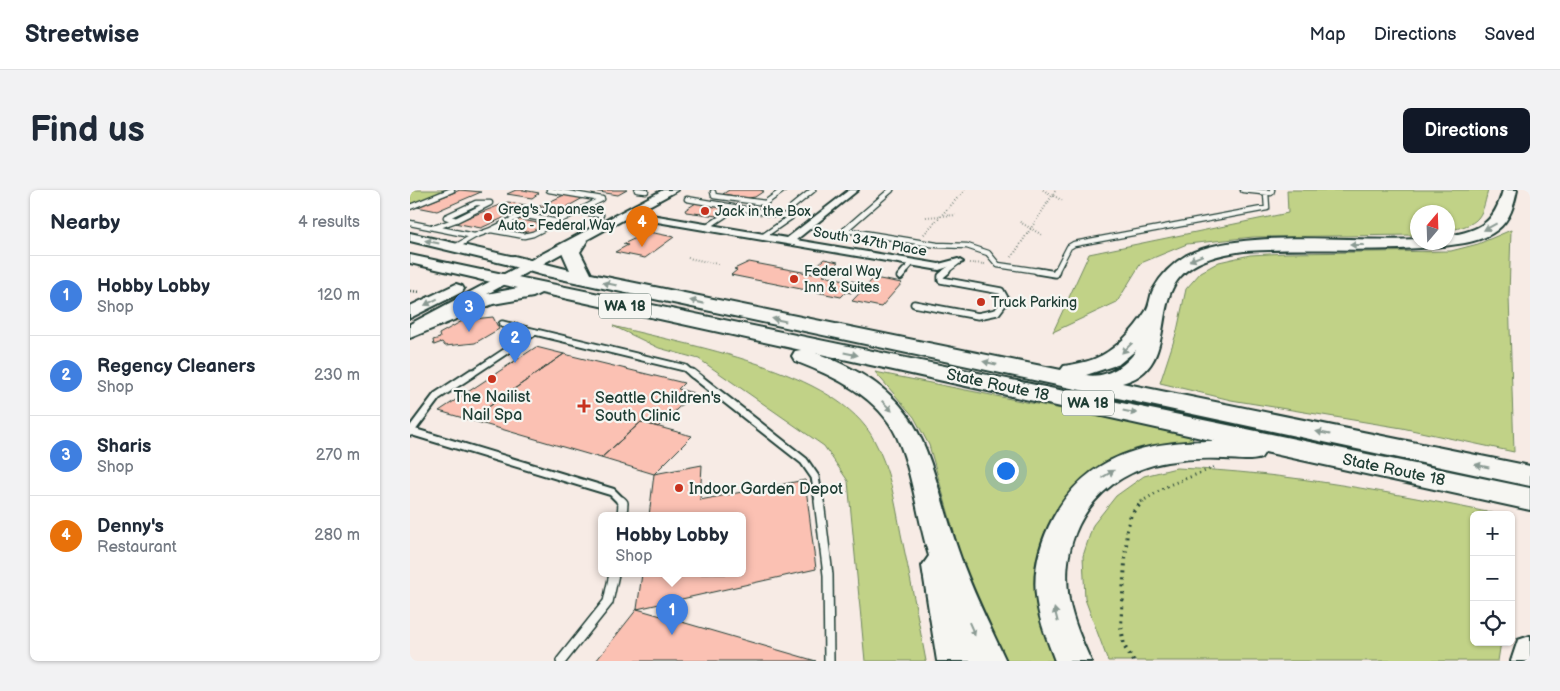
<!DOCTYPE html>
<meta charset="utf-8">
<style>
body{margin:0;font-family:"Balsamiq Sans",sans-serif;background:#f2f2f3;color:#1f2937}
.controls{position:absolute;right:15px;bottom:15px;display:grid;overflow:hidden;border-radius:8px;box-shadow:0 1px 4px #0004}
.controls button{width:45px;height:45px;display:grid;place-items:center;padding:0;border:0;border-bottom:1px solid #e0e1e3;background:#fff;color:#1f2937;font:25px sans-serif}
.compass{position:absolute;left:1000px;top:15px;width:45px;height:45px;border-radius:50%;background:#fff;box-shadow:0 1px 4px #0004;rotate:19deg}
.you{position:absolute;left:595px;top:280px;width:18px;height:18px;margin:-12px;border:4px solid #fff;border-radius:50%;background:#1a73e8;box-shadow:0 0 0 8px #1a73e833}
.badge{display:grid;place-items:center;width:32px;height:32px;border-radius:50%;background:#111827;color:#fff;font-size:16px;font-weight:700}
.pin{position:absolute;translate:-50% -41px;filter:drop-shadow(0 1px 2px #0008)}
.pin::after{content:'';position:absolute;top:26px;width:18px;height:15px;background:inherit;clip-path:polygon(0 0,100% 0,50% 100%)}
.popup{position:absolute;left:188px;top:322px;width:148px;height:65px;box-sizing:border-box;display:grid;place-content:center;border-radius:8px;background:#fff;filter:drop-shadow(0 1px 4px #0005);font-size:16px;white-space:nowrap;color:#747a83}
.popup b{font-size:19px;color:#1f2937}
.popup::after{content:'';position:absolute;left:50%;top:100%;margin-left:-10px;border:10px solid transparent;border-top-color:#fff}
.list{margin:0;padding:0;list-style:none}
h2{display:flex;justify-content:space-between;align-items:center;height:65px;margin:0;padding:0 20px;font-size:21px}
h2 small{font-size:16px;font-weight:400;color:#747a83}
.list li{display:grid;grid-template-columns:32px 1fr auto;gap:15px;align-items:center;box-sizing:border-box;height:80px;padding:0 20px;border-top:1px solid #e0e1e3}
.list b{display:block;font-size:19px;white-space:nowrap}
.list p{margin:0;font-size:16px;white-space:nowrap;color:#747a83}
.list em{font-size:16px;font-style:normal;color:#747a83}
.icon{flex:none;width:28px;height:28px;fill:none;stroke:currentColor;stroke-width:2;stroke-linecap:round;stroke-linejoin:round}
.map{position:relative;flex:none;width:1120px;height:471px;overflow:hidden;border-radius:8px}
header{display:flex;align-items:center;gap:30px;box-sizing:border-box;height:70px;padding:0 25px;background:#fff;border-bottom:1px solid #e0e1e3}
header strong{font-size:24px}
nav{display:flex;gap:28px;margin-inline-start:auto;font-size:18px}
.intro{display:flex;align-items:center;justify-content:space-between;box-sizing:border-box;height:120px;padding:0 30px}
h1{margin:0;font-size:35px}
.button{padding:12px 22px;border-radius:8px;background:#111827;color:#fff;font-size:18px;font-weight:700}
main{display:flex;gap:30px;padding:0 30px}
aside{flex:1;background:#fff;border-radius:8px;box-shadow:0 1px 4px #0004}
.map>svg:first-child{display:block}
</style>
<header>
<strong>Streetwise</strong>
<nav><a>Map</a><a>Directions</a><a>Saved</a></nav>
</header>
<div class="intro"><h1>Find us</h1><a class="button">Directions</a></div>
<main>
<aside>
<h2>Nearby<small>4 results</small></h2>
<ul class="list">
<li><span class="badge" style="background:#3f7fe0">1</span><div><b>Hobby Lobby</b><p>Shop</p></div><em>120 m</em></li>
<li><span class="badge" style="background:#3f7fe0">2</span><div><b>Regency Cleaners</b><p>Shop</p></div><em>230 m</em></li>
<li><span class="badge" style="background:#3f7fe0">3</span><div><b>Sharis</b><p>Shop</p></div><em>270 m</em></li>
<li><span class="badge" style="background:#e8710a">4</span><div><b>Denny's</b><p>Restaurant</p></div><em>280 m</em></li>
</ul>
</aside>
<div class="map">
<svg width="1120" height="471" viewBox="0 0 1120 471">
<rect width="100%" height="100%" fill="#f7ebe5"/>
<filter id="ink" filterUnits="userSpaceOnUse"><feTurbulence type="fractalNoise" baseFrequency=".02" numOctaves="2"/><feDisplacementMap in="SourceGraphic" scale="10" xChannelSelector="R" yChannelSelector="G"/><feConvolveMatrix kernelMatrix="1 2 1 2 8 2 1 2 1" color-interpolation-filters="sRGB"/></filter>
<g filter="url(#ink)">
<path fill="#c1d287" stroke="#70885e" d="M0 0H36L0 15Z
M877 0H1078C1071 31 1069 33 1038 41V22H1008L1007 45 843 47 777 54 731 73 707 112 643 142 679 64 878 23Z
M1101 40 1099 106 1104 262 992 238 821 210 750 193 767 141 776 99 791 82 809 72 840 65 877 63 1041 61 1068 54Z
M203 136C275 155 428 179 464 250 480 279 485 312 491 344 500 386 508 429 516 471H455L438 291 414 256 289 169 249 158Z
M465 182 782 245 783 249 745 258 686 283 662 300 648 320 635 353 650 471H593L561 402 519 255 504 227Z
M766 278C876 282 984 303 1092 325H1064V452H1091L1088 471H698L675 409 673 366 683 335 706 306 734 286Z"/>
<path fill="#fbc1b3" stroke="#1f3d34" d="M50 0 71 2 27 21 7 17Z
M106 0H113L129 3 122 8 97 4Z
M177 0H217L208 5Z
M319 0H350L354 1 345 7 338 8 313 4Z
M154 5 173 8 153 19 128 17Z
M98 12 116 15 107 19 111 20 71 38 44 33Z
M286 13 302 15 319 18 307 26 276 22 275 20Z
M107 29 138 35 121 43 90 37Z
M239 42 264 47 235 68 205 62 218 55 213 54Z
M414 69 428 72 413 86 447 92 441 97 445 98 441 103 436 102 431 107 321 85 327 80 324 79 339 72 403 84 410 78 405 77Z
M464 88 492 93 471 117 442 111Z
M83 127 89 139 65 153 35 156 32 152 24 155 23 150 30 148 29 144 54 130Z
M126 157 154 164 60 230 29 221Z
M154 164 274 193 268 199 284 203 248 237 231 232 191 268 60 230Z
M231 232 282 246 244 284 191 268Z
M292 275 290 310 395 290 406 379 227 419 232 384H332V326H239L244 284Z
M227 419 406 471H186Z"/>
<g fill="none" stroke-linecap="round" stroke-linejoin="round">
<defs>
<path id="lane-far3" d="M227 0 236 1
M833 0 861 3 862 0
M303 2 304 6 355 13 373 0
M277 9 381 27 352 47
M66 13H80L46 30 36 27Z
M0 17 42 0
M382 17 403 0
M167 21 191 25
M0 33 64 46 45 57
M297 37 315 25
M24 38 46 30
M81 40 112 25 148 32
M435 40 527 55 557 56 578 63 588 75 635 82
M435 40 481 0
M64 46 81 40 114 46 123 44 192 9 139 0
M494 82 502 73
M535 82 548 72
M646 82 659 57 664 54 857 18 856 3"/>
<path id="lane-far2" d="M627 81 645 84 646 81
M490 87 495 81
M504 114 568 126 587 122 596 110 591 101 531 90V86L537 81
M92 134 275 178 283 185
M60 185 125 142"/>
<path id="lane-far1" d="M282 183 394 271 405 287 409 312
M0 241 202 302 212 312
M0 242 27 206 62 183"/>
<path id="lane" d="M211 311 213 313 212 326
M409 311 418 385 419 471
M151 471 198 412 204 384"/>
<path id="street" d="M439 0H448L386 50 529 74 548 69 553 72 529 80 218 27 214 24 218 21 377 48Z"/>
<path id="primary" d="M253 0H268L0 146V134Z
M0 43 109 68 112 71 104 76 0 51Z
M0 65 80 82 82 85 74 90 0 73Z
M46 94 52 96 54 99 52 102 0 128V116Z"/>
<path id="highway" d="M1093 0H1107C1104 15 1100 30 1087 40 1072 52 1050 54 1033 56 967 63 900 57 834 61 812 64 786 69 770 87 742 118 767 179 712 193L1120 276V296L132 85 98 75 95 71 98 67 104 66 160 80 152 62C159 53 163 44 175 47L177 51 170 62 181 84 651 180 654 176C664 174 674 173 684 169 705 161 724 140 736 121 740 115 740 106 743 100 751 85 763 73 777 65 831 38 945 53 1008 49V52H1038V46C1070 40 1084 34 1093 0ZM726 160C718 175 695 189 676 185L709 174Z
M74 80 1120 298V320L855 262 851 268C839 272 827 269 814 269 795 268 775 269 757 272 688 284 648 341 659 410 663 431 672 451 681 471H645C638 452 630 433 627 413 622 384 629 354 643 328 677 264 737 251 805 251L406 163C520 206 513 259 548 360 561 399 579 434 596 471H527L512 376 519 366C507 328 503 283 487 247 469 207 424 186 385 171L382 166 385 161 391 160 131 103 123 107 83 114 0 148V135L71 105 108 98 68 89 65 85 68 81Z
M1120 446V471H1101L1108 450Z"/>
</defs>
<use href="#lane-far3" stroke="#1f3d34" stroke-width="7"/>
<use href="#lane-far2" stroke="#1f3d34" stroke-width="9"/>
<use href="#lane-far1" stroke="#1f3d34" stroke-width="11"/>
<use href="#lane" stroke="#1f3d34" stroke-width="12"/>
<use href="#street" stroke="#1f3d34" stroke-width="4"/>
<use href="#primary" stroke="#1f3d34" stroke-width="4"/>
<use href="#highway" stroke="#1f3d34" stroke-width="4"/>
<path stroke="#1f3d34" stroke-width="2" stroke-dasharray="0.5 2.5" stroke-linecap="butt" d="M633 0 653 11
M516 27 546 25
M610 32 632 45
M514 44 555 0
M602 67 646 0
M278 68 308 74
M559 73 575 74"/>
<path stroke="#1f3d34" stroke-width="2.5" stroke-dasharray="1 3" stroke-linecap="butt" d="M0 101 12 102"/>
<path stroke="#1f3d34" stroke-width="3" stroke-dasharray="1 4" stroke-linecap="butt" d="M731 312 759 295 806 277"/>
<path stroke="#1f3d34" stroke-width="4" stroke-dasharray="2 5" stroke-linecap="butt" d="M724 471 714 456 711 436 717 340 721 324 733 311"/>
<use href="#lane-far3" stroke="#f6f6f2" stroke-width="4.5"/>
<use href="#lane-far2" stroke="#f6f6f2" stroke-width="5.5"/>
<use href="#lane-far1" stroke="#f6f6f2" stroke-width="7"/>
<use href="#lane" stroke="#f6f6f2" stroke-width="9"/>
<use href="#street" fill="#f6f6f2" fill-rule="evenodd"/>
<use href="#primary" fill="#f6f6f2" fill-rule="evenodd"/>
<use href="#highway" fill="#f6f6f2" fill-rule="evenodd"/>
</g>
<defs><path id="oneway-solid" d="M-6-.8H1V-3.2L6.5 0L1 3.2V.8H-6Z" transform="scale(1.25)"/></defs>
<g fill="#8a9a93">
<use href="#oneway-solid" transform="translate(1080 37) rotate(152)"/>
<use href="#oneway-solid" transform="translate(22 52) rotate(-168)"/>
<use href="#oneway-solid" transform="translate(947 55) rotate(180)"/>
<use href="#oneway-solid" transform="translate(786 68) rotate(157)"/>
<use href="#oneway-solid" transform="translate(200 94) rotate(-168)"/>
<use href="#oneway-solid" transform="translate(21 112) rotate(153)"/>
<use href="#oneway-solid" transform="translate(287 112) rotate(-167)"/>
<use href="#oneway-solid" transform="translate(369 130) rotate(-168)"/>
<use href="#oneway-solid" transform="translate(717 158) rotate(136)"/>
<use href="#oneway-solid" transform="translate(441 164) rotate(11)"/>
<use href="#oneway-solid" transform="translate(580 173) rotate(-167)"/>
<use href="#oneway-solid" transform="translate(477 216) rotate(45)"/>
<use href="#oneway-solid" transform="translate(720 222) rotate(12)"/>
<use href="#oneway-solid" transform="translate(913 243) rotate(-168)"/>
<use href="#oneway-solid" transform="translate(1072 276) rotate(-168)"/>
<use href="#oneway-solid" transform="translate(698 284) rotate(-31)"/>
<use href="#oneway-solid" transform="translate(646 425) rotate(-104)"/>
<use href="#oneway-solid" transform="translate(562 439) rotate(66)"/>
</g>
</g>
<g fill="#c8321e" stroke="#f6f6f2" stroke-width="2">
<circle cx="295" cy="21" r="5"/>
<circle cx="78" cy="27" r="5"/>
<circle cx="384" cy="89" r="5"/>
<circle cx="571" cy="112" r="5"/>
<circle cx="82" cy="189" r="5"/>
<path d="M171.5 208.5h5v5h5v5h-5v5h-5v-5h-5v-5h5z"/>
<circle cx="269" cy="298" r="5"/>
</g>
<g text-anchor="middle" stroke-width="4.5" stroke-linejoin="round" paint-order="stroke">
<g font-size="14" fill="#1f3d34" stroke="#f6f6f2" text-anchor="start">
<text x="88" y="24">Greg's Japanese<tspan x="88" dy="16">Auto - Federal Way</tspan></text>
<text x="305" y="26">Jack in the Box</text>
<text x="394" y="86">Federal Way<tspan x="394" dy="16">Inn &amp; Suites</tspan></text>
<text x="581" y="117">Truck Parking</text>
</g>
<g font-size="14" fill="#1f3d34" stroke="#f6f6f2">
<text transform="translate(460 51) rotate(10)" y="5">South 347th Place</text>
</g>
<g fill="#f6f6f2" stroke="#60746d" stroke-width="1">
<rect x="189" y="103.5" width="52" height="25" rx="4"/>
<rect x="652" y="200.5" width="52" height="25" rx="4"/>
</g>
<g font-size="15" font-weight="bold" fill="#1f3d34">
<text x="215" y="121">WA 18</text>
<text x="678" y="218">WA 18</text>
</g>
<g font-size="16" fill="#1f3d34" stroke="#f6f6f2">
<text transform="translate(588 194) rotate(12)" y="6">State Route 18</text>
<text transform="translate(984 279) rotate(12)" y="6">State Route 18</text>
</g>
<g font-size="16" fill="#1f3d34" stroke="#f6f6f2" text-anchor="start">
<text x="82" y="212" text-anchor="middle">The Nailist<tspan x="82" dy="18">Nail Spa</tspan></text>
<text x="185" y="213">Seattle Children's<tspan x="185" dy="18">South Clinic</tspan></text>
<text x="279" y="304">Indoor Garden Depot</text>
</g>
</g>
</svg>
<div class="controls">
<button>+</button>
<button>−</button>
<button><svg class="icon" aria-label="locate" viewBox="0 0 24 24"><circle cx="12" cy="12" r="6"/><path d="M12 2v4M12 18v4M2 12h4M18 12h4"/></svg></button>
</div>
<svg class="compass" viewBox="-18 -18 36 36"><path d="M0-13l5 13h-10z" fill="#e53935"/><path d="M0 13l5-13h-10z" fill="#747a83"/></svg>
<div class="you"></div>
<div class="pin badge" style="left:262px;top:445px;background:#3f7fe0">1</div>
<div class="popup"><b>Hobby Lobby</b>Shop</div>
<div class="pin badge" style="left:105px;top:173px;background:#3f7fe0">2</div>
<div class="pin badge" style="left:59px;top:142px;background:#3f7fe0">3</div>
<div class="pin badge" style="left:232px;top:57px;background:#e8710a">4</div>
</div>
</main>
